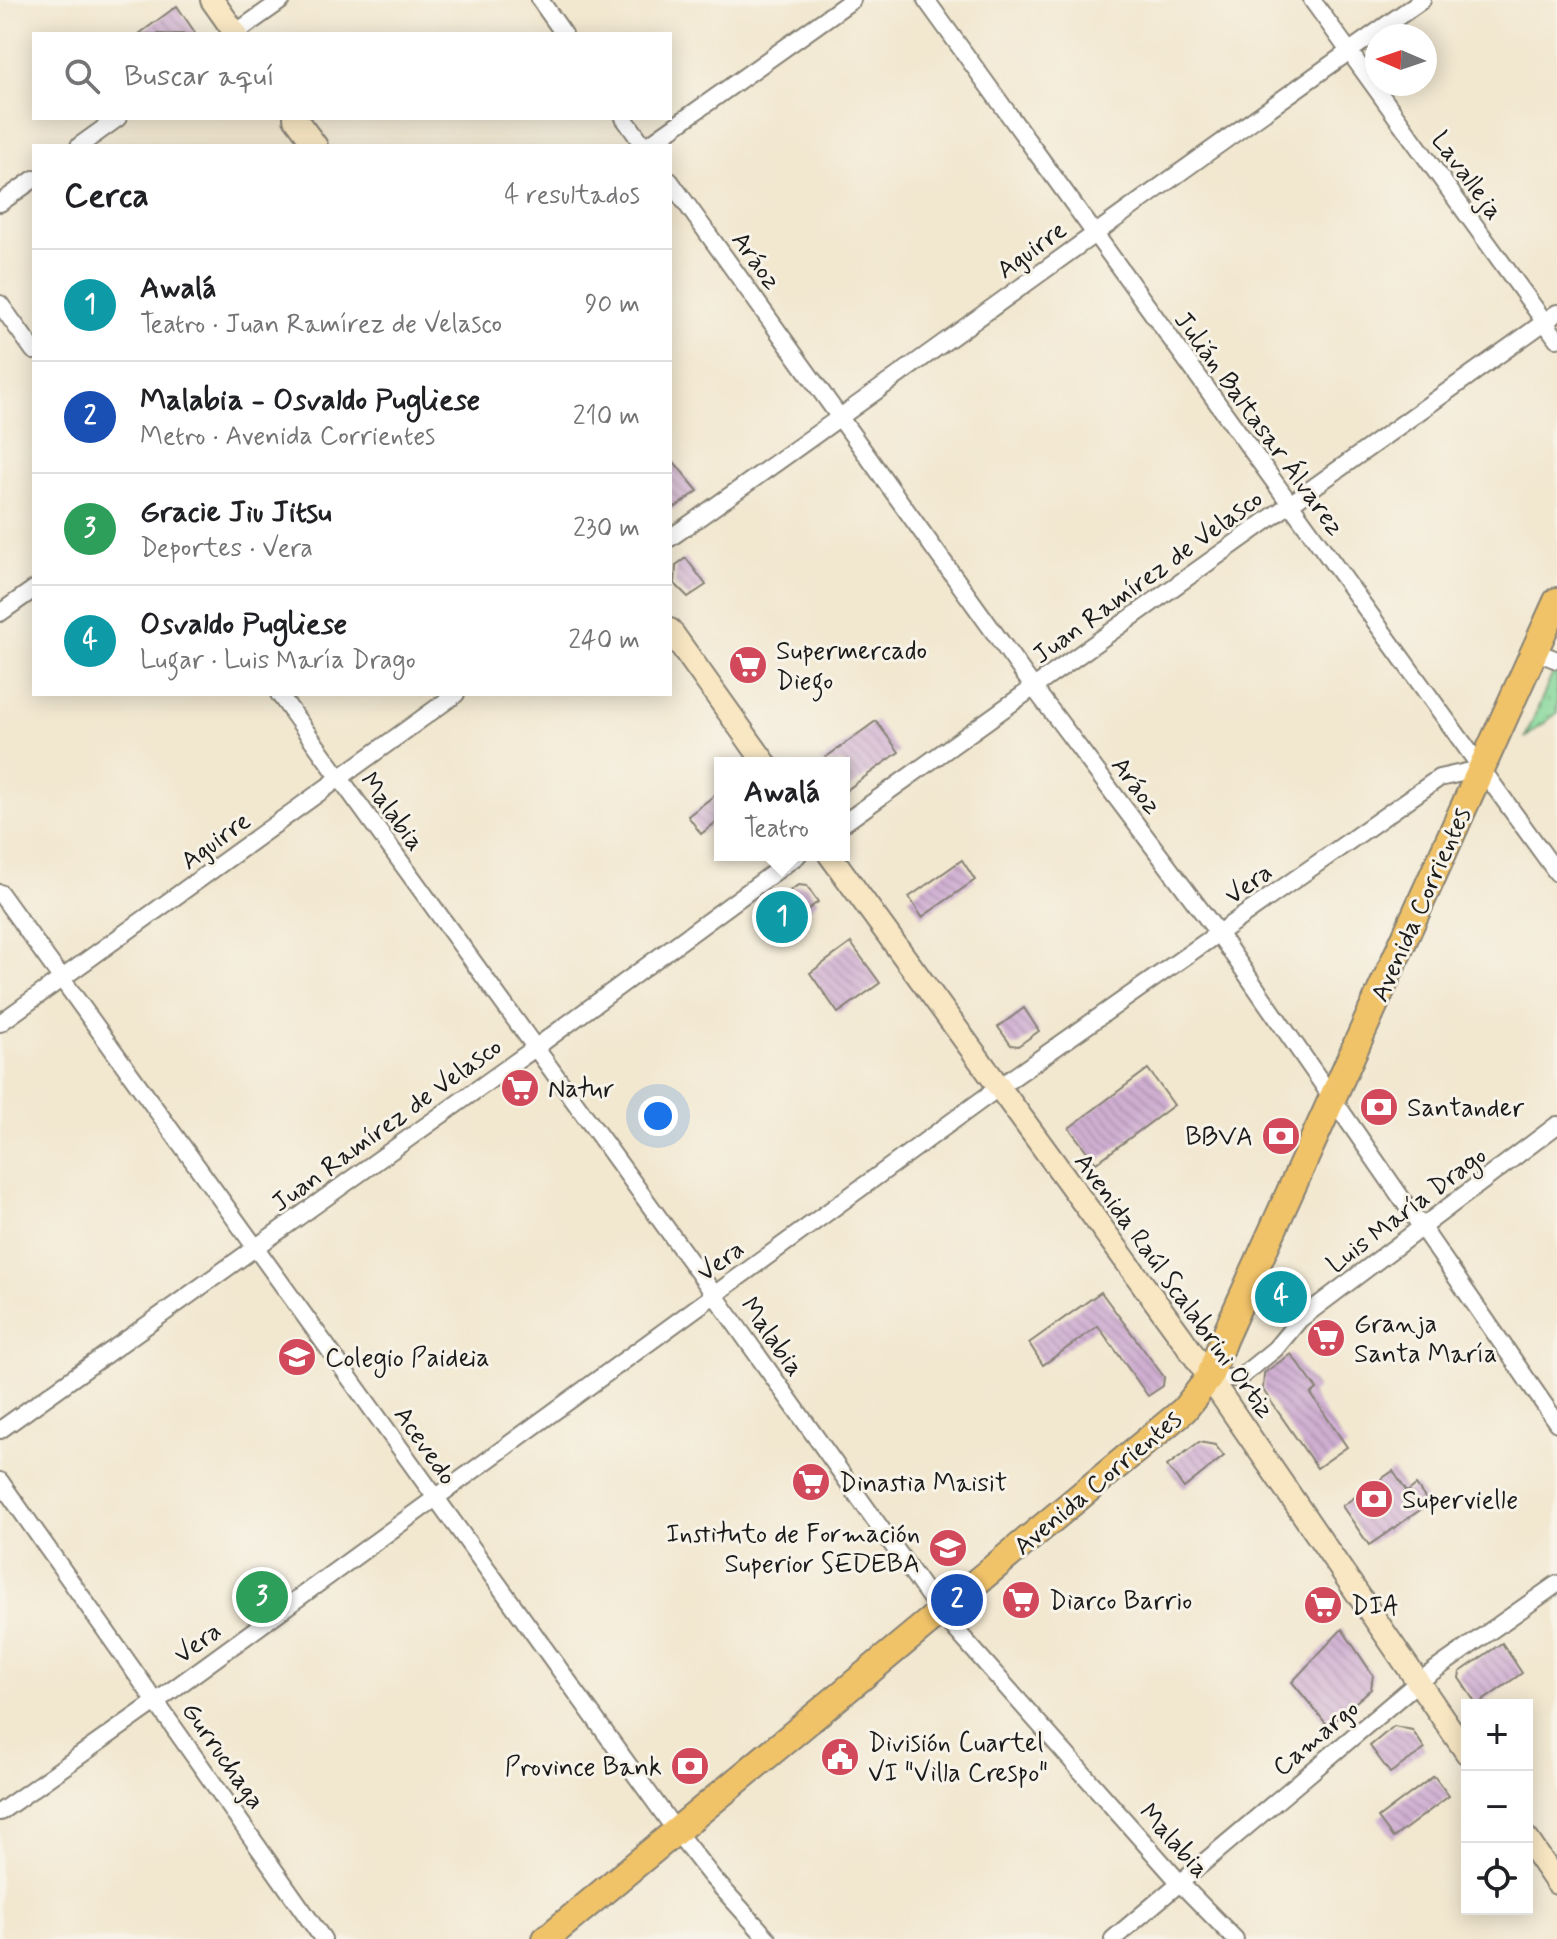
<!DOCTYPE html>
<html lang="es">
<meta charset="utf-8">
<style>
body{margin:0;font-family:Mynerve,sans-serif;background:#f6f6f6;color:#202124}
.controls{position:absolute;right:24px;bottom:24px;display:grid;overflow:hidden;border-radius:0px;box-shadow:0 4px 20px #0003}
.controls button{width:72px;height:72px;display:grid;place-items:center;padding:0;border:0;border-bottom:2px solid #e0e0e0;background:#fff;color:#202124;font:40px sans-serif}
.compass{position:absolute;left:1365px;top:24px;width:72px;height:72px;border-radius:50%;background:#fff;box-shadow:0 4px 20px #0003;rotate:272deg}
.you{position:absolute;left:658px;top:1116px;width:28px;height:28px;margin:-20px;border:6px solid #fff;border-radius:50%;background:#1a73e8;box-shadow:0 0 0 12px #1a73e833}
.badge{display:grid;place-items:center;width:52px;height:52px;border-radius:50%;background:#2563eb;color:#fff;font-size:26px;font-weight:700}
.pin{position:absolute;translate:-50% -50%;border:4px solid #fff;box-shadow:0 2px 8px #0006}
.popup{position:absolute;left:714px;top:757px;width:136px;height:104px;box-sizing:border-box;display:grid;place-content:center;border-radius:0px;background:#fff;filter:drop-shadow(0 2px 6px #0005);font-size:26px;white-space:nowrap;color:#757577}
.popup b{font-size:30px;color:#202124}
.popup::after{content:'';position:absolute;left:50%;top:100%;margin-left:-16px;border:16px solid transparent;border-top-color:#fff}
.list{margin:0;padding:0;list-style:none}
h2{display:flex;justify-content:space-between;align-items:center;height:104px;margin:0;padding:0 32px;font-size:34px}
h2 small{font-size:26px;font-weight:400;color:#757577}
.list li{display:grid;grid-template-columns:52px 1fr auto;gap:24px;align-items:center;box-sizing:border-box;height:112px;padding:0 32px;border-top:2px solid #e0e0e0}
.list b{display:block;font-size:30px;white-space:nowrap}
.list p{margin:0;font-size:26px;white-space:nowrap;color:#757577}
.list em{font-size:26px;font-style:normal;color:#757577}
.icon{flex:none;width:44px;height:44px;fill:none;stroke:currentColor;stroke-width:2;stroke-linecap:round;stroke-linejoin:round}
.map{position:relative;flex:none;width:1557px;height:1939px;overflow:hidden}
.search{position:absolute;background:#fff;box-shadow:0 4px 20px #0003;left:32px;top:32px;width:640px;height:88px;display:flex;align-items:center;gap:20px;box-sizing:border-box;padding:0 28px;border-radius:0px;color:#757577;font-size:30px}
.panel{position:absolute;background:#fff;box-shadow:0 4px 20px #0003;left:32px;top:144px;width:640px;height:552px;border-radius:0px}
.map>svg:first-child{display:block}
</style>
<div class="map">
<svg width="1557" height="1939" viewBox="0 0 1557 1939">
<defs>
<pattern id="park-dots" width="8" height="8" patternUnits="userSpaceOnUse" patternTransform="scale(2)"><rect width="8" height="8" fill="#84d799"/><path d="M2 2h.1M6 6h.1" fill="none" stroke="#71b883" stroke-width="1.8" stroke-linecap="round"/></pattern>
<pattern id="building-back-hatch" width="6" height="6" patternUnits="userSpaceOnUse" patternTransform="scale(2)"><rect width="6" height="6" fill="#cfaed1"/><path d="M-1 5l2 2M0 0l6 6M5-1l2 2" fill="none" stroke="#b195b3"/></pattern>
</defs>
<rect width="100%" height="100%" fill="#f7f3e8"/>
<filter id="ink" filterUnits="userSpaceOnUse"><feTurbulence type="fractalNoise" baseFrequency=".0125" numOctaves="2"/><feDisplacementMap in="SourceGraphic" scale="16" xChannelSelector="R" yChannelSelector="G"/><feConvolveMatrix kernelMatrix="1 2 1 2 8 2 1 2 1" color-interpolation-filters="sRGB"/></filter>
<filter id="wash" filterUnits="userSpaceOnUse"><feTurbulence type="fractalNoise" baseFrequency=".006" numOctaves="4" result="noise"/><feDisplacementMap in="SourceGraphic" scale="32" xChannelSelector="R" yChannelSelector="G"/><feGaussianBlur stdDeviation="1.8" result="paint"/><feColorMatrix in="noise" values="0 0 0 0 0 0 0 0 0 0 0 0 0 0 0 0 0 1.4 0 .05"/><feComposite in="paint" operator="in"/></filter>
<g filter="url(#wash)">
<rect width="100%" height="100%" fill="#f2e7cf"/>
<path fill="url(#park-dots)" stroke="#507a5a" stroke-width="2" d="M1555 668 1557 669V713L1525 738Z"/>
<g id="blocks">
<path fill="url(#building-back-hatch)" d="M177 6 196 34H139Z
M670 457 698 491 670 511Z
M686 558 706 585 688 597 675 584 676 565Z
M876 721 899 752 844 792V763H818Z
M720 791V819L701 834 688 816Z
M962 860 975 880 922 917 909 897Z
M798 885 807 886 818 902 783 927 769 906Z
M851 943 880 983 838 1013 810 973Z
M1024 1008 1039 1031 1018 1046 1011 1045 998 1027Z
M1148 1069 1174 1105 1096 1163 1069 1128Z
M1101 1292 1164 1377 1163 1386 1148 1396 1098 1326 1043 1365 1029 1343Z
M1291 1354 1317 1389 1311 1394 1347 1447 1317 1468 1263 1390 1264 1373Z
M1199 1442 1215 1445 1224 1456 1184 1488 1167 1466Z
M1393 1471 1407 1492 1416 1485 1429 1504 1369 1545 1342 1506Z
M1342 1629 1373 1675 1371 1689 1328 1726 1292 1682Z
M1502 1643 1522 1673 1477 1705 1459 1678 1460 1672Z
M1394 1726 1412 1730 1425 1749 1390 1773 1370 1746Z
M1434 1776 1449 1796 1393 1838 1378 1818Z"/>
</g>
</g>
<g filter="url(#ink)">
<use href="#blocks" fill-opacity="0" stroke="#878276" stroke-width="2"/>
<g fill="none" stroke-linecap="round" stroke-linejoin="round">
<defs>
<path id="minor" d="M540 0 564 34
M926 0 1557 873
M1312 0 1557 339
M234 34 282 0
M624 118 644 146
M79 146 118 118
M647 146 852 0
M670 181 1034 688 1218 933 1557 1423
M0 203 34 179
M0 304 34 351
M670 538C922 361 1170 177 1422 0
M0 613 34 589
M1534 651 1557 660
M279 694 714 1294 941 1613 1180 1883 1235 1939
M844 823 1557 313
M0 893 676 1831 712 1877 768 1939
M0 1023 456 694
M1209 1378H1239L1275 1349 1300 1319 1557 1125
M0 1430 535 1048 798 855
M0 1481 323 1939
M0 1812 157 1701 998 1088 1439 778 1480 769
M1113 1939 1418 1682 1557 1584"/>
<path id="secondary" d="M212 0 236 34
M295 118 316 146
M670 630 765 763
M830 855 1182 1338 1467 1753
M1527 1839 1557 1883"/>
<path id="primary" d="M546 1939 1184 1410 1209 1378 1223 1340 1557 601"/>
</defs>
<use href="#minor" stroke="#878276" stroke-width="20"/>
<use href="#secondary" stroke="#878276" stroke-width="26"/>
<use href="#primary" stroke="#878276" stroke-width="30"/>
<use href="#minor" stroke="#fff" stroke-width="16"/>
<use href="#secondary" stroke="#f9e7c3" stroke-width="22"/>
<use href="#primary" stroke="#f1c369" stroke-width="26"/>
</g>
</g>
<defs>
<symbol id="supermarket-disc" viewBox="-11 -11 22 22"><circle r="9.5" fill="#d1495b" stroke="#f7f3e8"/><path d="M-6-5.5h2.5l.6 2H6L4.5 2H-2.5L-4.4-4H-6ZM-1.5 3.2a1.3 1.3 0 1 0 .1 0ZM3 3.2a1.3 1.3 0 1 0 .1 0Z" fill="#fff"/></symbol>
<symbol id="bank-disc" viewBox="-11 -11 22 22"><circle r="9.5" fill="#d1495b" stroke="#f7f3e8"/><path d="M-6-4H6V4H-6ZM0-2.3a2.3 2.3 0 1 0 0 4.6a2.3 2.3 0 1 0 0-4.6Z" fill="#fff"/></symbol>
<symbol id="school-disc" viewBox="-11 -11 22 22"><circle r="9.5" fill="#d1495b" stroke="#f7f3e8"/><path d="M0-5L7-2L0 1L-7-2ZM-4 1L0 2.5L4 1V4Q0 6-4 4Z" fill="#fff"/></symbol>
<symbol id="university-disc" viewBox="-11 -11 22 22"><circle r="9.5" fill="#d1495b" stroke="#f7f3e8"/><path d="M0-5L7-2L0 1L-7-2ZM-4 1L0 2.5L4 1V4Q0 6-4 4Z" fill="#fff"/></symbol>
<symbol id="civic-disc" viewBox="-11 -11 22 22"><circle r="9.5" fill="#d1495b" stroke="#f7f3e8"/><path d="M-.6-6.5H3V-4.5H.6V-3L4-1V1h2V6H-6V1h2V-1L-.6-3ZM-1.2 2.5V6h2.4V2.5Z" fill="#fff"/></symbol>
</defs>
<g fill-rule="evenodd">
<use href="#supermarket-disc" x="726" y="643" width="44" height="44"/>
<use href="#supermarket-disc" x="498" y="1066" width="44" height="44"/>
<use href="#bank-disc" x="1357" y="1085" width="44" height="44"/>
<use href="#bank-disc" x="1259" y="1114" width="44" height="44"/>
<use href="#supermarket-disc" x="1304" y="1316" width="44" height="44"/>
<use href="#school-disc" x="275" y="1335" width="44" height="44"/>
<use href="#supermarket-disc" x="789" y="1460" width="44" height="44"/>
<use href="#bank-disc" x="1352" y="1477" width="44" height="44"/>
<use href="#university-disc" x="926" y="1526" width="44" height="44"/>
<use href="#supermarket-disc" x="999" y="1578" width="44" height="44"/>
<use href="#supermarket-disc" x="1301" y="1583" width="44" height="44"/>
<use href="#civic-disc" x="818" y="1735" width="44" height="44"/>
<use href="#bank-disc" x="668" y="1744" width="44" height="44"/>
</g>
<g text-anchor="middle" stroke-width="6" stroke-linejoin="round" paint-order="stroke">
<g font-size="26" fill="#1c1c1c" stroke="#f7f3e8">
<text transform="translate(1468 175) rotate(54)" y="9">Lavalleja</text>
<text transform="translate(1031 249) rotate(-36)" y="9">Aguirre</text>
<text transform="translate(757 260) rotate(54)" y="9">Aráoz</text>
<text transform="translate(1260 423) rotate(54)" y="9">Julián Baltasar Álvarez</text>
<text transform="translate(1147 576) rotate(-36)" y="9">Juan Ramírez de Velasco</text>
<text transform="translate(1137 785) rotate(53)" y="9">Aráoz</text>
<text transform="translate(393 811) rotate(54)" y="9">Malabia</text>
<text transform="translate(215 840) rotate(-36)" y="9">Aguirre</text>
<text transform="translate(1248 883) rotate(-35)" y="9">Vera</text>
<text transform="translate(1420 904) rotate(-66)" y="9">Avenida Corrientes</text>
<text transform="translate(386 1124) rotate(-36)" y="9">Juan Ramírez de Velasco</text>
<text transform="translate(1406 1209) rotate(-37)" y="9">Luis María Drago</text>
<text transform="translate(720 1260) rotate(-36)" y="9">Vera</text>
<text transform="translate(1175 1285) rotate(54)" y="9">Avenida Raúl Scalabrini Ortiz</text>
<text transform="translate(773 1336) rotate(55)" y="9">Malabia</text>
<text transform="translate(426 1445) rotate(55)" y="9">Acevedo</text>
<text transform="translate(1097 1482) rotate(-40)" y="9">Avenida Corrientes</text>
<text transform="translate(197 1642) rotate(-36)" y="9">Vera</text>
<text transform="translate(1315 1737) rotate(-40)" y="9">Camargo</text>
<text transform="translate(224 1755) rotate(55)" y="9">Gurruchaga</text>
<text transform="translate(1175 1840) rotate(48)" y="9">Malabia</text>
</g>
<g font-size="26" fill="#1c1c1c" stroke="#f7f3e8" text-anchor="start">
<text x="776" y="659">Supermercado<tspan x="776" dy="30">Diego</tspan></text>
<text x="548" y="1097">Natur</text>
<text x="1407" y="1116">Santander</text>
<text x="1253" y="1145" text-anchor="end">BBVA</text>
<text x="1354" y="1332">Granja<tspan x="1354" dy="30">Santa María</tspan></text>
<text x="325" y="1366">Colegio Paideia</text>
<text x="839" y="1491">Dinastia Maisit</text>
<text x="1402" y="1508">Supervielle</text>
<text x="920" y="1542" text-anchor="end">Instituto de Formación<tspan x="920" dy="30">Superior SEDEBA</tspan></text>
<text x="1049" y="1609">Diarco Barrio</text>
<text x="1351" y="1614">DIA</text>
<text x="868" y="1751">División Cuartel<tspan x="868" dy="30">VI "Villa Crespo"</tspan></text>
<text x="662" y="1775" text-anchor="end">Province Bank</text>
</g>
</g>
</svg>
<div class="controls">
<button>+</button>
<button>−</button>
<button><svg class="icon" aria-label="locate" viewBox="0 0 24 24"><circle cx="12" cy="12" r="6"/><path d="M12 2v4M12 18v4M2 12h4M18 12h4"/></svg></button>
</div>
<svg class="compass" viewBox="-18 -18 36 36"><path d="M0-13l5 13h-10z" fill="#e53935"/><path d="M0 13l5-13h-10z" fill="#757577"/></svg>
<div class="you"></div>
<div class="pin badge" style="left:782px;top:917px;background:#0f9aa8">1</div>
<div class="popup"><b>Awalá</b>Teatro</div>
<div class="pin badge" style="left:957px;top:1600px;background:#1a4fb4">2</div>
<div class="pin badge" style="left:262px;top:1597px;background:#2e9e5b">3</div>
<div class="pin badge" style="left:1281px;top:1297px;background:#0f9aa8">4</div>
<div class="search"><svg class="icon" aria-label="search" viewBox="0 0 24 24"><circle cx="10" cy="10" r="6"/><path d="M15 15l6 6"/></svg>Buscar aquí</div>
<section class="panel">
<h2>Cerca<small>4 resultados</small></h2>
<ul class="list">
<li><span class="badge" style="background:#0f9aa8">1</span><div><b>Awalá</b><p>Teatro · Juan Ramírez de Velasco</p></div><em>90 m</em></li>
<li><span class="badge" style="background:#1a4fb4">2</span><div><b>Malabia - Osvaldo Pugliese</b><p>Metro · Avenida Corrientes</p></div><em>210 m</em></li>
<li><span class="badge" style="background:#2e9e5b">3</span><div><b>Gracie Jiu Jitsu</b><p>Deportes · Vera</p></div><em>230 m</em></li>
<li><span class="badge" style="background:#0f9aa8">4</span><div><b>Osvaldo Pugliese</b><p>Lugar · Luis María Drago</p></div><em>240 m</em></li>
</ul>
</section>
</div>
